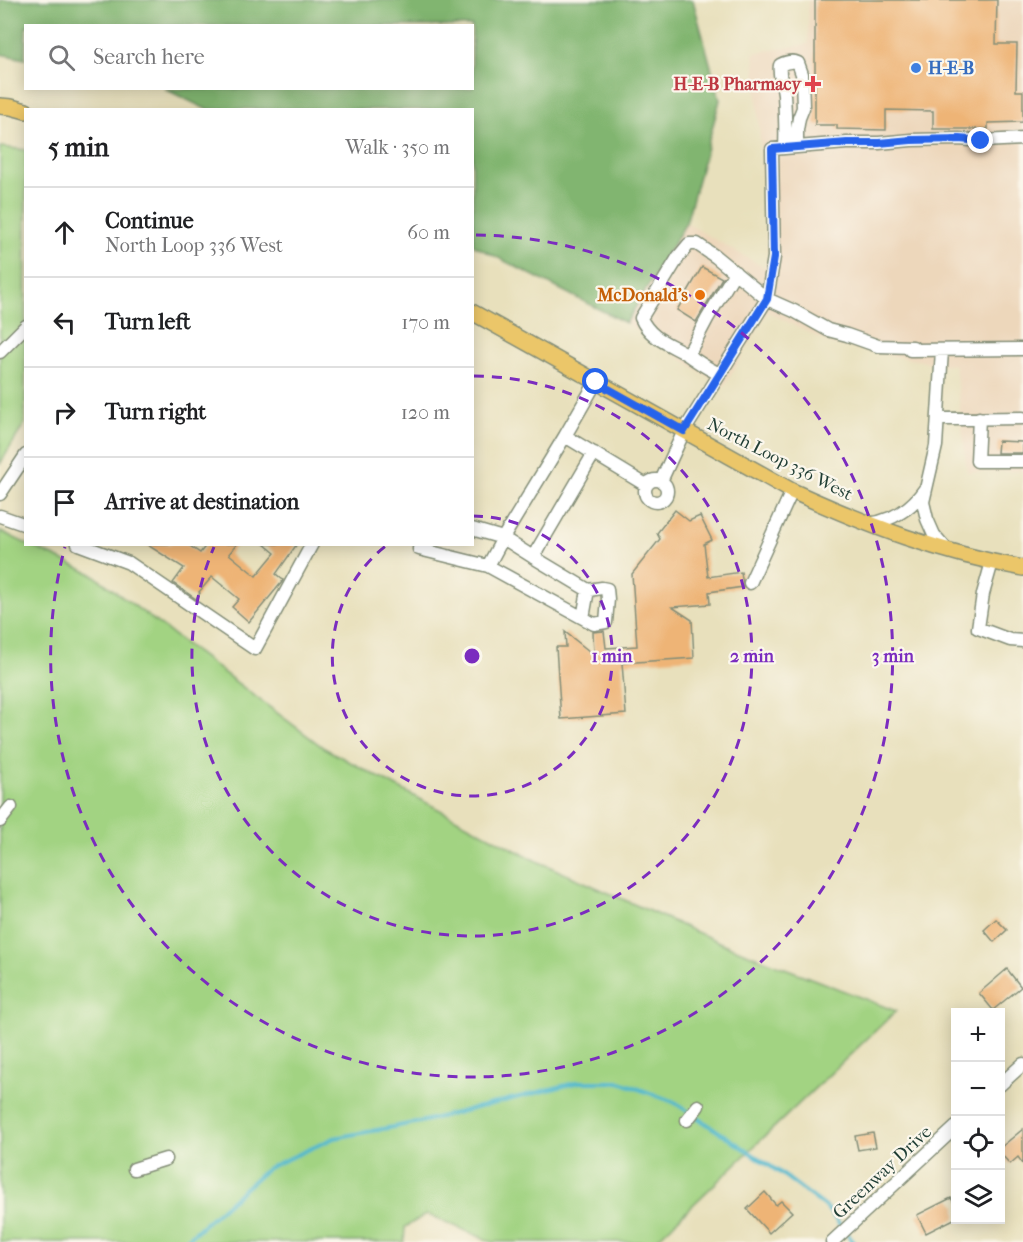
<!DOCTYPE html>
<meta charset="utf-8">
<style>
body{margin:0;font-family:"IM FELL French Canon",serif;background:#f2f2f2;color:#202124}
.controls{position:absolute;right:18px;bottom:18px;display:grid;overflow:hidden;border-radius:0px;box-shadow:0 3px 15px #0003}
.controls button{width:54px;height:54px;display:grid;place-items:center;padding:0;border:0;border-bottom:2px solid #e0e0e0;background:#fff;color:#202124;font:30px sans-serif}
.stop{position:absolute;width:18px;height:18px;margin:-14px;border:4px solid #2563eb;border-radius:50%;background:#fff}
.stop.end{background:#2563eb;border-color:#fff;box-shadow:0 2px 6px #0008}
.list{margin:0;padding:0;list-style:none}
h2{display:flex;justify-content:space-between;align-items:center;height:78px;margin:0;padding:0 24px;font-size:26px}
h2 small{font-size:20px;font-weight:400;color:#757577}
.list li{display:grid;grid-template-columns:39px 1fr auto;gap:18px;align-items:center;box-sizing:border-box;height:90px;padding:0 24px;border-top:2px solid #e0e0e0}
.list b{display:block;font-size:22px;white-space:nowrap}
.list p{margin:0;font-size:20px;white-space:nowrap;color:#757577}
.list em{font-size:20px;font-style:normal;color:#757577}
.icon{flex:none;width:33px;height:33px;fill:none;stroke:currentColor;stroke-width:2;stroke-linecap:round;stroke-linejoin:round}
.map{position:relative;flex:none;width:1023px;height:1242px;overflow:hidden}
.search{position:absolute;background:#fff;box-shadow:0 3px 15px #0003;left:24px;top:24px;width:450px;height:66px;display:flex;align-items:center;gap:15px;box-sizing:border-box;padding:0 21px;border-radius:0px;color:#757577;font-size:22px}
.panel{position:absolute;background:#fff;box-shadow:0 3px 15px #0003;left:24px;top:108px;width:450px;height:438px;border-radius:0px}
.map>svg:first-child{display:block}
</style>
<div class="map">
<svg width="1023" height="1242" viewBox="0 0 1023 1242">
<rect width="100%" height="100%" fill="#fbf7ec"/>
<filter id="ink" filterUnits="userSpaceOnUse"><feTurbulence type="fractalNoise" baseFrequency=".0167" numOctaves="2"/><feDisplacementMap in="SourceGraphic" scale="12" xChannelSelector="R" yChannelSelector="G"/><feConvolveMatrix kernelMatrix="1 2 1 2 8 2 1 2 1" color-interpolation-filters="sRGB"/></filter>
<filter id="wash" filterUnits="userSpaceOnUse"><feTurbulence type="fractalNoise" baseFrequency=".008" numOctaves="4" result="noise"/><feDisplacementMap in="SourceGraphic" scale="24" xChannelSelector="R" yChannelSelector="G"/><feGaussianBlur stdDeviation="1.35" result="paint"/><feColorMatrix in="noise" values="0 0 0 0 0 0 0 0 0 0 0 0 0 0 0 0 0 1.4 0 .05"/><feComposite in="paint" operator="in"/></filter>
<g filter="url(#wash)">
<rect width="100%" height="100%" fill="#e8e0bc"/>
<path fill="#edd7bb" d="M808 0H1023V471L967 472 955 365 932 363 833 345 768 312 724 387 626 323 686 223 765 268 768 254 754 53 808 44Z"/>
<path fill="#a2d382" stroke="#60885b" stroke-width="1.5" d="M0 147 26 150 25 423 0 464Z
M0 531 25 543 26 544 29 545 92 574 324 748 530 858 728 946 896 1011 654 1242H492L427 1214 405 1227 404 1242H0Z"/>
<path fill="#81b570" stroke="#507952" stroke-width="1.5" d="M0 0H693L720 100 686 223 626 323 473 245 472 110 206 109 165 89 472 88V26H26L25 59 0 54Z"/>
<g fill="none" stroke-linecap="round" stroke-linejoin="round">
<path stroke="#50b8ce" stroke-width="4" d="M184 1242 268 1168 334 1138 420 1122 579 1082H620L674 1102 779 1172 827 1208 853 1242"/>
</g>
<g id="blocks">
<path fill="#eeb476" d="M815 0H997L996 44H1017L1016 91H1023V122L988 123V129H933V111L886 110V130L837 129V125H815Z
M702 267 722 278 696 322 677 310Z
M998 441 1023 442V453H997Z
M675 510 689 521 700 516 712 540 704 544 708 577 741 572 743 587 709 592 710 604 672 607 692 620 694 658 622 663 626 714 561 719 556 647H566L565 632 594 655 593 632 604 631 606 648 637 646 632 574 660 539 657 533Z
M146 544H187L200 553 207 544H237L229 554 256 576 275 553 264 544H297L276 574 283 580 282 582 249 622 232 607 239 599 212 577 199 592 200 593 196 599 173 583 184 568Z
M996 919 1007 930 994 942 984 930Z
M1007 969 1021 987 993 1010 979 993Z
M1023 1129V1164L1018 1157 1010 1164 1000 1153V1148Z
M873 1133 876 1147 858 1150 855 1136Z
M765 1192 776 1205 781 1201 792 1212 769 1233 747 1209Z
M951 1198 956 1206V1218L926 1233 917 1215Z"/>
</g>
</g>
<g filter="url(#ink)">
<use href="#blocks" fill-opacity="0" stroke="#848e78" stroke-width="1.5"/>
<g fill="none" stroke-linecap="round" stroke-linejoin="round">
<defs>
<path id="minor" d="M785 148C786 129 785 112 784 94 783 83 778 76 780 65 786 62 792 60 798 63L802 74 803 108 799 118 797 130V147
M942 350 936 446 923 502 927 519 934 535 948 551
M0 352 26 326
M688 355 707 319 735 272
M720 374C706 368 700 363 688 355 670 344 650 339 641 318L679 256 689 244H697L716 257 767 299 794 311 828 330 847 335 878 346 913 347 910 350 1023 349
M596 382 565 436 646 485
M979 418 977 461H1023
M938 419 1023 418
M565 436 503 538 533 557 594 453
M645 491a11 11 0 1 1 22 0a11 11 0 1 1-22 0Z
M661 481 684 431 767 299 774 257 772 149 847 143H879L911 140 959 139 982 141 1023 139
M0 494 26 455
M0 516 26 525
M868 524C892 521 912 508 925 489
M472 529 503 538 488 566
M78 544 129 563 255 649 312 544
M420 544 419 549 488 566 583 618 588 590 533 557
M992 562 983 594 978 628 1010 640 1023 641
M750 583 792 491
M583 618 594 624 606 622 608 599 607 589 602 588 588 590
M0 821 11 807
M1000 1085 1023 1064
M687 1120 698 1106
M134 1169 166 1159
M832 1242 956 1127"/>
<path id="major" d="M0 106 11 107 26 111
M472 312 792 491C869 526 940 553 1023 568"/>
</defs>
<use href="#minor" stroke="#848e78" stroke-width="15"/>
<use href="#major" stroke="#848e78" stroke-width="18"/>
<use href="#minor" stroke="#fff" stroke-width="12"/>
<use href="#major" stroke="#ebc669" stroke-width="15"/>
</g>
</g>
<g fill="none" stroke-linecap="round" stroke-linejoin="round" filter="url(#ink)">
<path stroke="#2563eb" stroke-width="8" d="M596 382 684 431 767 299 774 257 772 149 847 143H879L911 140 959 139 981 141"/>
</g>
<g fill="none" stroke="#7b2cbf" stroke-width="3" stroke-dasharray="10 8">
<path d="M473 516A140 140 0 1 1 387 545"/>
<path d="M474 376A280 280 0 1 1 214 547"/>
<path d="M476 235A421 421 0 1 1 65 547"/>
</g>
<circle fill="#3f7fe0" stroke="#fbf7ec" stroke-width="2" cx="916" cy="68" r="6"/>
<path fill="#e0444e" stroke="#fbf7ec" stroke-width="2" d="M810 75h6v6h6v6h-6v6h-6v-6h-6v-6h6z"/>
<circle fill="#e8710a" stroke="#fbf7ec" stroke-width="2" cx="700" cy="295" r="6"/>
<g text-anchor="middle" stroke-width="4.5" stroke-linejoin="round" paint-order="stroke">
<g font-size="18" font-weight="bold" fill="#366cbe" stroke="#fbf7ec" text-anchor="start">
<text x="928" y="74">H-E-B</text>
</g>
<g font-size="18" font-weight="bold" fill="#be3a42" stroke="#fbf7ec" text-anchor="end">
<text x="801" y="90">H-E-B Pharmacy</text>
</g>
<g font-size="18" font-weight="bold" fill="#c56008" stroke="#fbf7ec" text-anchor="end">
<text x="688" y="301">McDonald's</text>
</g>
<g font-size="18" fill="#1f3d34" stroke="#fbf7ec">
<text transform="translate(780 459) rotate(27)" y="6">North Loop 336 West</text>
<text transform="translate(882 1172) rotate(-43)" y="6">Greenway Drive</text>
</g>
</g>
<circle cx="472" cy="656" r="9" fill="#7b2cbf" stroke="#fbf7ec" stroke-width="3"/>
<g font-size="18" text-anchor="middle" font-weight="bold" fill="#7b2cbf" stroke="#fbf7ec" stroke-width="4.5" stroke-linejoin="round" paint-order="stroke">
<text x="612" y="662">1 min</text>
<text x="752" y="662">2 min</text>
<text x="893" y="662">3 min</text>
</g>
</svg>
<div class="controls">
<button>+</button>
<button>−</button>
<button><svg class="icon" aria-label="locate" viewBox="0 0 24 24"><circle cx="12" cy="12" r="6"/><path d="M12 2v4M12 18v4M2 12h4M18 12h4"/></svg></button>
<button><svg class="icon" aria-label="layers" viewBox="0 0 24 24"><path d="M12 4l9 5-9 5-9-5zM3 14l9 5 9-5"/></svg></button>
</div>
<div class="stop" style="left:596px;top:382px"></div>
<div class="stop end" style="left:981px;top:141px"></div>
<div class="search"><svg class="icon" aria-label="search" viewBox="0 0 24 24"><circle cx="10" cy="10" r="6"/><path d="M15 15l6 6"/></svg>Search here</div>
<section class="panel">
<h2>5 min<small>Walk · 350 m</small></h2>
<ul class="list">
<li><svg class="icon" aria-label="ahead" viewBox="0 0 24 24"><path d="M12 20V5M6 11l6-6 6 6"/></svg><div><b>Continue</b><p>North Loop 336 West</p></div><em>60 m</em></li>
<li><svg class="icon" aria-label="left" viewBox="0 0 24 24"><path d="M17 20v-9H6M10 6l-5 5 5 5"/></svg><div><b>Turn left</b></div><em>170 m</em></li>
<li><svg class="icon" aria-label="right" viewBox="0 0 24 24"><path d="M7 20v-9h11M14 6l5 5-5 5"/></svg><div><b>Turn right</b></div><em>120 m</em></li>
<li><svg class="icon" aria-label="arrive" viewBox="0 0 24 24"><path d="M6 21V4h12l-3 4 3 4H6"/></svg><div><b>Arrive at destination</b></div></li>
</ul>
</section>
</div>
